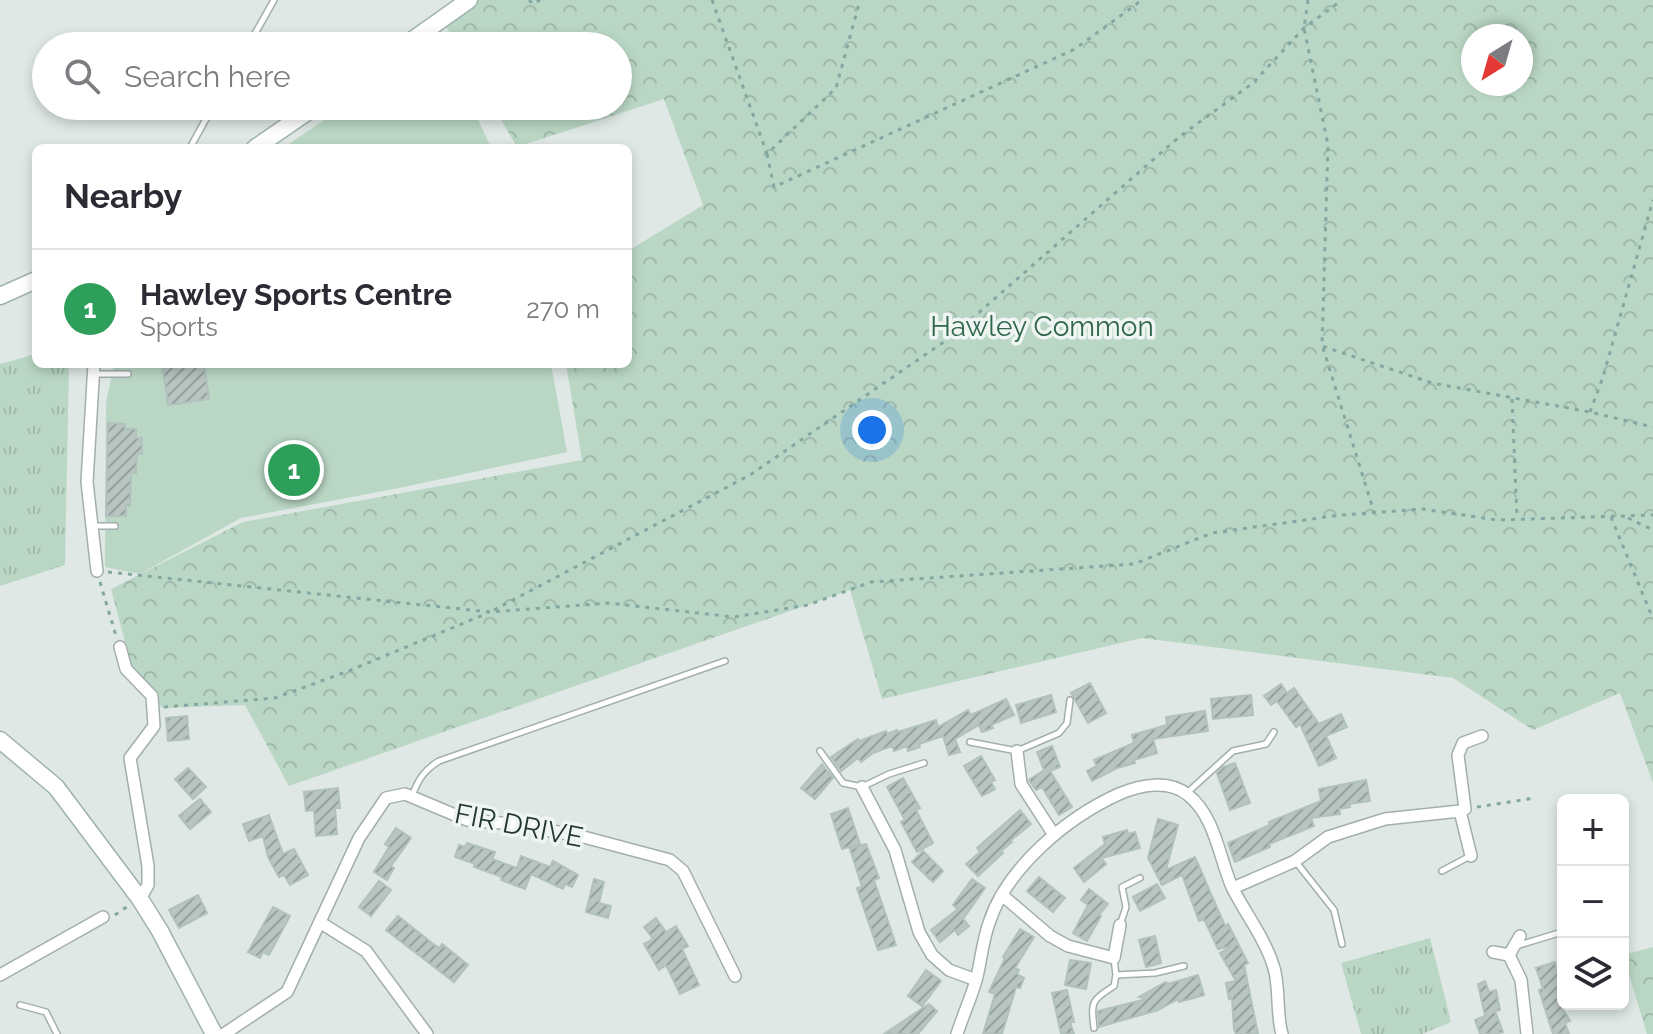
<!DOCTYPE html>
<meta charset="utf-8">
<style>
body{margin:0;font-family:Raleway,sans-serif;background:#f7f7f7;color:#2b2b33}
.controls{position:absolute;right:24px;bottom:24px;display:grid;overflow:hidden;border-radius:12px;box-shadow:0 4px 12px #0003}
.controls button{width:72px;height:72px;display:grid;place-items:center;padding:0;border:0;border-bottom:2px solid #e1e1e2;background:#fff;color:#2b2b33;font:40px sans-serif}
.compass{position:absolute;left:1461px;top:24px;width:72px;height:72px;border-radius:50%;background:#fff;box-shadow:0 4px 12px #0003;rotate:217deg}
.you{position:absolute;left:872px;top:430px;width:28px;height:28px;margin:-20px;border:6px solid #fff;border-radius:50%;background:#1a73e8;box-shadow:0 0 0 12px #1a73e833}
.badge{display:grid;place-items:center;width:52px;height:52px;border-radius:50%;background:#7d5949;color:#fff;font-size:26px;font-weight:700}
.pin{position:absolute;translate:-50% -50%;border:4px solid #fff;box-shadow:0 2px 8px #0006}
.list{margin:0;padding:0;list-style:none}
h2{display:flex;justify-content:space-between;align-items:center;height:104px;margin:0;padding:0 32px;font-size:34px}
h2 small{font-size:26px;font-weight:400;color:#7c7c81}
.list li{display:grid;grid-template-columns:52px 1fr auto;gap:24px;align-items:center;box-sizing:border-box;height:120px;padding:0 32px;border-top:2px solid #e1e1e2}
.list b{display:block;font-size:30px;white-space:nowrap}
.list p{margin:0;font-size:26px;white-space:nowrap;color:#7c7c81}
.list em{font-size:26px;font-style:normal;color:#7c7c81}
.icon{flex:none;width:44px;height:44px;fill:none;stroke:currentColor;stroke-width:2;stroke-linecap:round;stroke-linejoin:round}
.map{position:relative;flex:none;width:1653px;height:1034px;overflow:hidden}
.search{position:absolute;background:#fff;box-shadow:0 4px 12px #0003;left:32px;top:32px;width:600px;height:88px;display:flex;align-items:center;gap:20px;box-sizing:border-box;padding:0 28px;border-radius:44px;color:#7c7c81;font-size:30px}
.panel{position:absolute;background:#fff;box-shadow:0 4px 12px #0003;left:32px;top:144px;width:600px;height:224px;border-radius:12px}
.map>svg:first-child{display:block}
</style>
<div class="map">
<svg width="1653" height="1034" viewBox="0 0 1653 1034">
<defs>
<pattern id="forest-crowns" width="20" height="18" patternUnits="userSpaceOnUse" patternTransform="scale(2)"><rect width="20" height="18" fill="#bad7c5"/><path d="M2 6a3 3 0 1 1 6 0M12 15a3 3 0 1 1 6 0" fill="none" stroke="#a0b9aa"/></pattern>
<pattern id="park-tufts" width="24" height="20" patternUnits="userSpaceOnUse" patternTransform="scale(2)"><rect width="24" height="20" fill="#bad7c5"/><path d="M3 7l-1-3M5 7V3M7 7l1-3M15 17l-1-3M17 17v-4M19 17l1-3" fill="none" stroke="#a0b9aa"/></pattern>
<pattern id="building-hatch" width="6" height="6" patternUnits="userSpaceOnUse" patternTransform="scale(2)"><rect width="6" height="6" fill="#b8c5c1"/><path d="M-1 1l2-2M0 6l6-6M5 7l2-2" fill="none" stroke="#95a19d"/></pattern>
</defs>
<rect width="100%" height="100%" fill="#dfe8e5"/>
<path fill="url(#forest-crowns)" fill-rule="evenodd" d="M469 0H1653V783L1620 693 1533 730 1453 678 1142 638 882 699 850 590 289 786 245 705 162 708 131 664 111 589 243 522 582 460 566 364H628V251L703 205 664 99 517 147 493 106H618V46H458L442 20ZM1473 36H1521V84H1473Z
M1653 947V1034H1647L1623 955Z"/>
<path fill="url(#park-tufts)" d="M36 354V364H69L65 565 0 586V364Z
M1430 938 1451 1022 1422 1034H1361L1341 963Z"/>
<path fill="#bad7c5" d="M345 106H472L491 148H283Z
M114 364H551L567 452 399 488 241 518 140 574 105 567 106 403Z"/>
<path fill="url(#building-hatch)" stroke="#b2c1bd" stroke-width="2" d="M162 364H204L209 399 168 405Z
M108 423 125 424V429H136V438H142V454L137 453 136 473H131L130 506 126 505V516H106Z
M1090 683 1106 713 1088 723 1071 693Z
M1281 684 1287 693 1294 688 1319 724 1341 714 1347 727 1326 736 1336 758 1319 766 1300 724 1296 727 1277 701 1271 705 1264 696Z
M1051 695 1056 712 1021 723 1016 705Z
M1251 695 1253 715 1213 719 1211 699Z
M1006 699 1014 715 991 725 993 728 982 732 979 725 955 739 960 752 949 755 943 736 919 744 920 747 908 751 907 746 894 751 892 746 873 753 861 762 858 758 841 771 831 757 858 739 859 741 886 731 887 734 897 730 898 732 936 720 938 727 968 710 971 715Z
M1205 711 1208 731 1153 739 1157 753 1134 760 1135 763 1117 768 1092 781 1087 771 1097 766 1094 760 1134 743 1132 735 1167 725 1166 717Z
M187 716 189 739 168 741 166 718Z
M1052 746 1060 767 1050 771 1072 807 1059 815 1042 787 1036 790 1029 780 1044 770 1037 752Z
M981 756 995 780 991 782 995 789 982 796 964 766Z
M1235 763 1250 803 1230 810 1217 773 1223 767Z
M822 764 833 778 815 799 801 788Z
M188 768 206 787 193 799 175 779Z
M903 778 920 808 916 810 933 843 917 852 901 822 905 820 887 787Z
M1366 780 1370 801 1349 804 1350 807 1339 809 1340 814 1311 818 1314 826 1269 844 1270 847 1235 862 1228 843 1270 825 1269 822 1321 801 1319 789Z
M338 788 340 808H335L337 834 316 836 314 810 306 811 304 792Z
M200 799 211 812 190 829 179 816Z
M848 808 860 844 842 849 831 814Z
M1020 810 1031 824 1010 841 1012 842 1001 851 1003 853 978 876 966 864 980 852 977 848Z
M269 815 283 854 294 849 308 875 290 885 284 875 279 877 268 857 263 836 249 841 243 824Z
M1158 819 1178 825 1166 870 1195 857 1225 926 1228 924 1248 963 1244 965 1258 1034H1236L1234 1030 1232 998 1229 999 1226 983 1236 981 1220 953 1232 946 1218 949 1204 919 1199 921 1182 875 1162 885 1148 858Z
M396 828 411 838 391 866 394 868 387 880 374 872 389 847 385 844Z
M1127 830 1128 834 1135 832 1140 848 1101 858 1106 864 1084 882 1074 868 1105 844 1103 837Z
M467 843 495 852 492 859 517 868 521 856 550 867 553 861 578 875 572 887 565 884 563 889 531 874 525 889 501 880 502 877 474 867 475 864 455 857 459 845 465 847Z
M866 844 879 878 874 880 896 945 878 950 857 888 862 887 850 849Z
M923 851 943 871 933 882 912 862Z
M1039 877 1065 898 1053 912 1027 891Z
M594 879 604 882 599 903 611 906 608 918 586 912Z
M972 879 985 888 963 919 969 926 958 935 955 930 940 942 931 930 958 909 953 905Z
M379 881 391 890 371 916 359 907Z
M1157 884 1165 898 1140 911 1133 897Z
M1089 889 1108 904 1099 915 1101 916 1087 941 1073 933 1088 905 1081 900Z
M198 895 207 913 179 928 169 910Z
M273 907 290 916 269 955 263 952 260 958 248 952Z
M398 916 432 943 439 948 442 944 468 965 454 982 386 930Z
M656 918 666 932 676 926 688 946 682 949 699 985 680 994 666 965 659 970 644 944 653 939 644 927Z
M1020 929 1034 937 1015 968 1019 970 1017 974 1024 978 1020 988 1016 987 1002 1034H983L995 994 989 992 1005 958 1003 957Z
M1155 936 1161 963 1146 967 1139 940Z
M1070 960 1091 963 1086 989 1065 985Z
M1555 962 1563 993V1009L1570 1021 1565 1023 1569 1034H1553L1539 990 1543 989 1536 968Z
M926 970 941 981 922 1006 908 996Z
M1198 975 1204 995 1179 1002 1178 999 1158 1010 1099 1027 1098 1011 1147 999 1139 997 1166 982 1168 984Z
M1485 981 1489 992 1496 990 1500 1010 1495 1011 1503 1032 1496 1034H1480L1475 1020 1485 1016 1478 984Z
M1067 990 1074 1022H1070L1074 1034H1061L1052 993Z
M929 1004 937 1011 918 1034H884Z"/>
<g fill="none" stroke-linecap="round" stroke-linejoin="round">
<defs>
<path id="lane" d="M248 46 274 0
M190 148 213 106
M93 374H128
M92 526H115
M970 742 1017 751 1059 733 1067 723 1070 700
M820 751 843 783 862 787 889 774 924 763
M1188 792 1233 751 1266 744 1274 732
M412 796C418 780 424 770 439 761L725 661
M1296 862 1334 910 1342 944
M1442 871 1470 856
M1120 925 1126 907 1122 887 1140 878
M1516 946 1562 932
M1114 959 1116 975 1155 973 1184 966
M20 1005 46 1012 57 1034
M1094 1028C1091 1001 1091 1001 1114 986L1116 975"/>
<path id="street" d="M94 364 87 482 97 571
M120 647 126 669 152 696 154 726 130 758 148 866V885L140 899
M1017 751 1021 784 1054 835
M862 787 895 850 919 932 932 955 949 970 976 980
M1460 811 1465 809 1458 755 1463 743 1482 736
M1233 888 1295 861 1328 837 1385 819 1460 811 1471 856
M1002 895 1050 936 1068 946 1114 958 1120 925
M321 923 366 951 427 1034
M1493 952 1509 955 1520 936
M1509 955 1521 980 1527 1034
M0 975 103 917
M224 1034 287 992 359 838 386 798 405 794 467 820 513 824 580 836 670 860 683 871 735 976
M957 1034C963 1015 972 996 977 977 981 959 983 940 989 923 1007 867 1068 817 1119 794 1140 785 1169 779 1188 795 1215 816 1219 857 1232 887 1246 915 1265 938 1274 968 1280 989 1276 1013 1282 1034"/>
<path id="secondary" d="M404 46 469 0
M255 148 316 106
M0 296 36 280
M0 740 56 787 140 899 160 931 214 1034"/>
</defs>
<use href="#lane" stroke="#a3afac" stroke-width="8"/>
<use href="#street" stroke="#a3afac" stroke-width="14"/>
<use href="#secondary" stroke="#9fb3ae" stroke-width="19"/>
<path stroke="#83a8a1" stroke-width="3" stroke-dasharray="4 6" stroke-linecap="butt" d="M529 0 533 4 540 0
M712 0 767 154 836 88 860 0
M1308 0 1304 28 1328 145 1322 346 1432 383 1590 412 1653 427
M767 154 774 187 1075 49 1142 0
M1323 348 1374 512
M1512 399 1517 519
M1590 412 1603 377 1653 200
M1611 517 1653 619
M1628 518 1653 530
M108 572 490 612 608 603 734 617 808 605 871 582 1134 564 1212 533 1341 515 1422 509 1497 520 1653 515
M100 582 116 636
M494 610 750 475 951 337 1179 137 1253 83 1304 28 1342 0
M164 707 275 698 346 672 488 613
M1477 807 1535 798
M115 915 128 906"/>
<use href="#lane" stroke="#fff" stroke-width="5"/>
<use href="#street" stroke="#fff" stroke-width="11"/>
<use href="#secondary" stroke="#fff" stroke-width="16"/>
</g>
<g text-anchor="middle" stroke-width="7" stroke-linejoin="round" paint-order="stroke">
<g font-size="28" fill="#31684d" stroke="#eff5f3">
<text x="1042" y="336">Hawley Common</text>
</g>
<g font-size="28" fill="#223633" stroke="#eff5f3">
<text transform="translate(519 825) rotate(11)" y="10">FIR DRIVE</text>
</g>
</g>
</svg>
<div class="controls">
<button>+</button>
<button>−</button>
<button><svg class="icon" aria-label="layers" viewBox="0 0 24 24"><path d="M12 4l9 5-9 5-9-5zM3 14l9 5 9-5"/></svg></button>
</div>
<svg class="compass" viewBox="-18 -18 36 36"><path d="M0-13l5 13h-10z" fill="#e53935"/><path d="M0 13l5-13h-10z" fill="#7c7c81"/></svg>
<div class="you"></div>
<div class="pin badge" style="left:294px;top:470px;background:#2e9e5b">1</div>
<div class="search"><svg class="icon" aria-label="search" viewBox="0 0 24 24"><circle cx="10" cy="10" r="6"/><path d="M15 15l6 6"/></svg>Search here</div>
<section class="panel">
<h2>Nearby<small></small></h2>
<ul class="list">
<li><span class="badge" style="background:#2e9e5b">1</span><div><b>Hawley Sports Centre</b><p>Sports</p></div><em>270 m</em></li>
</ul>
</section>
</div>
